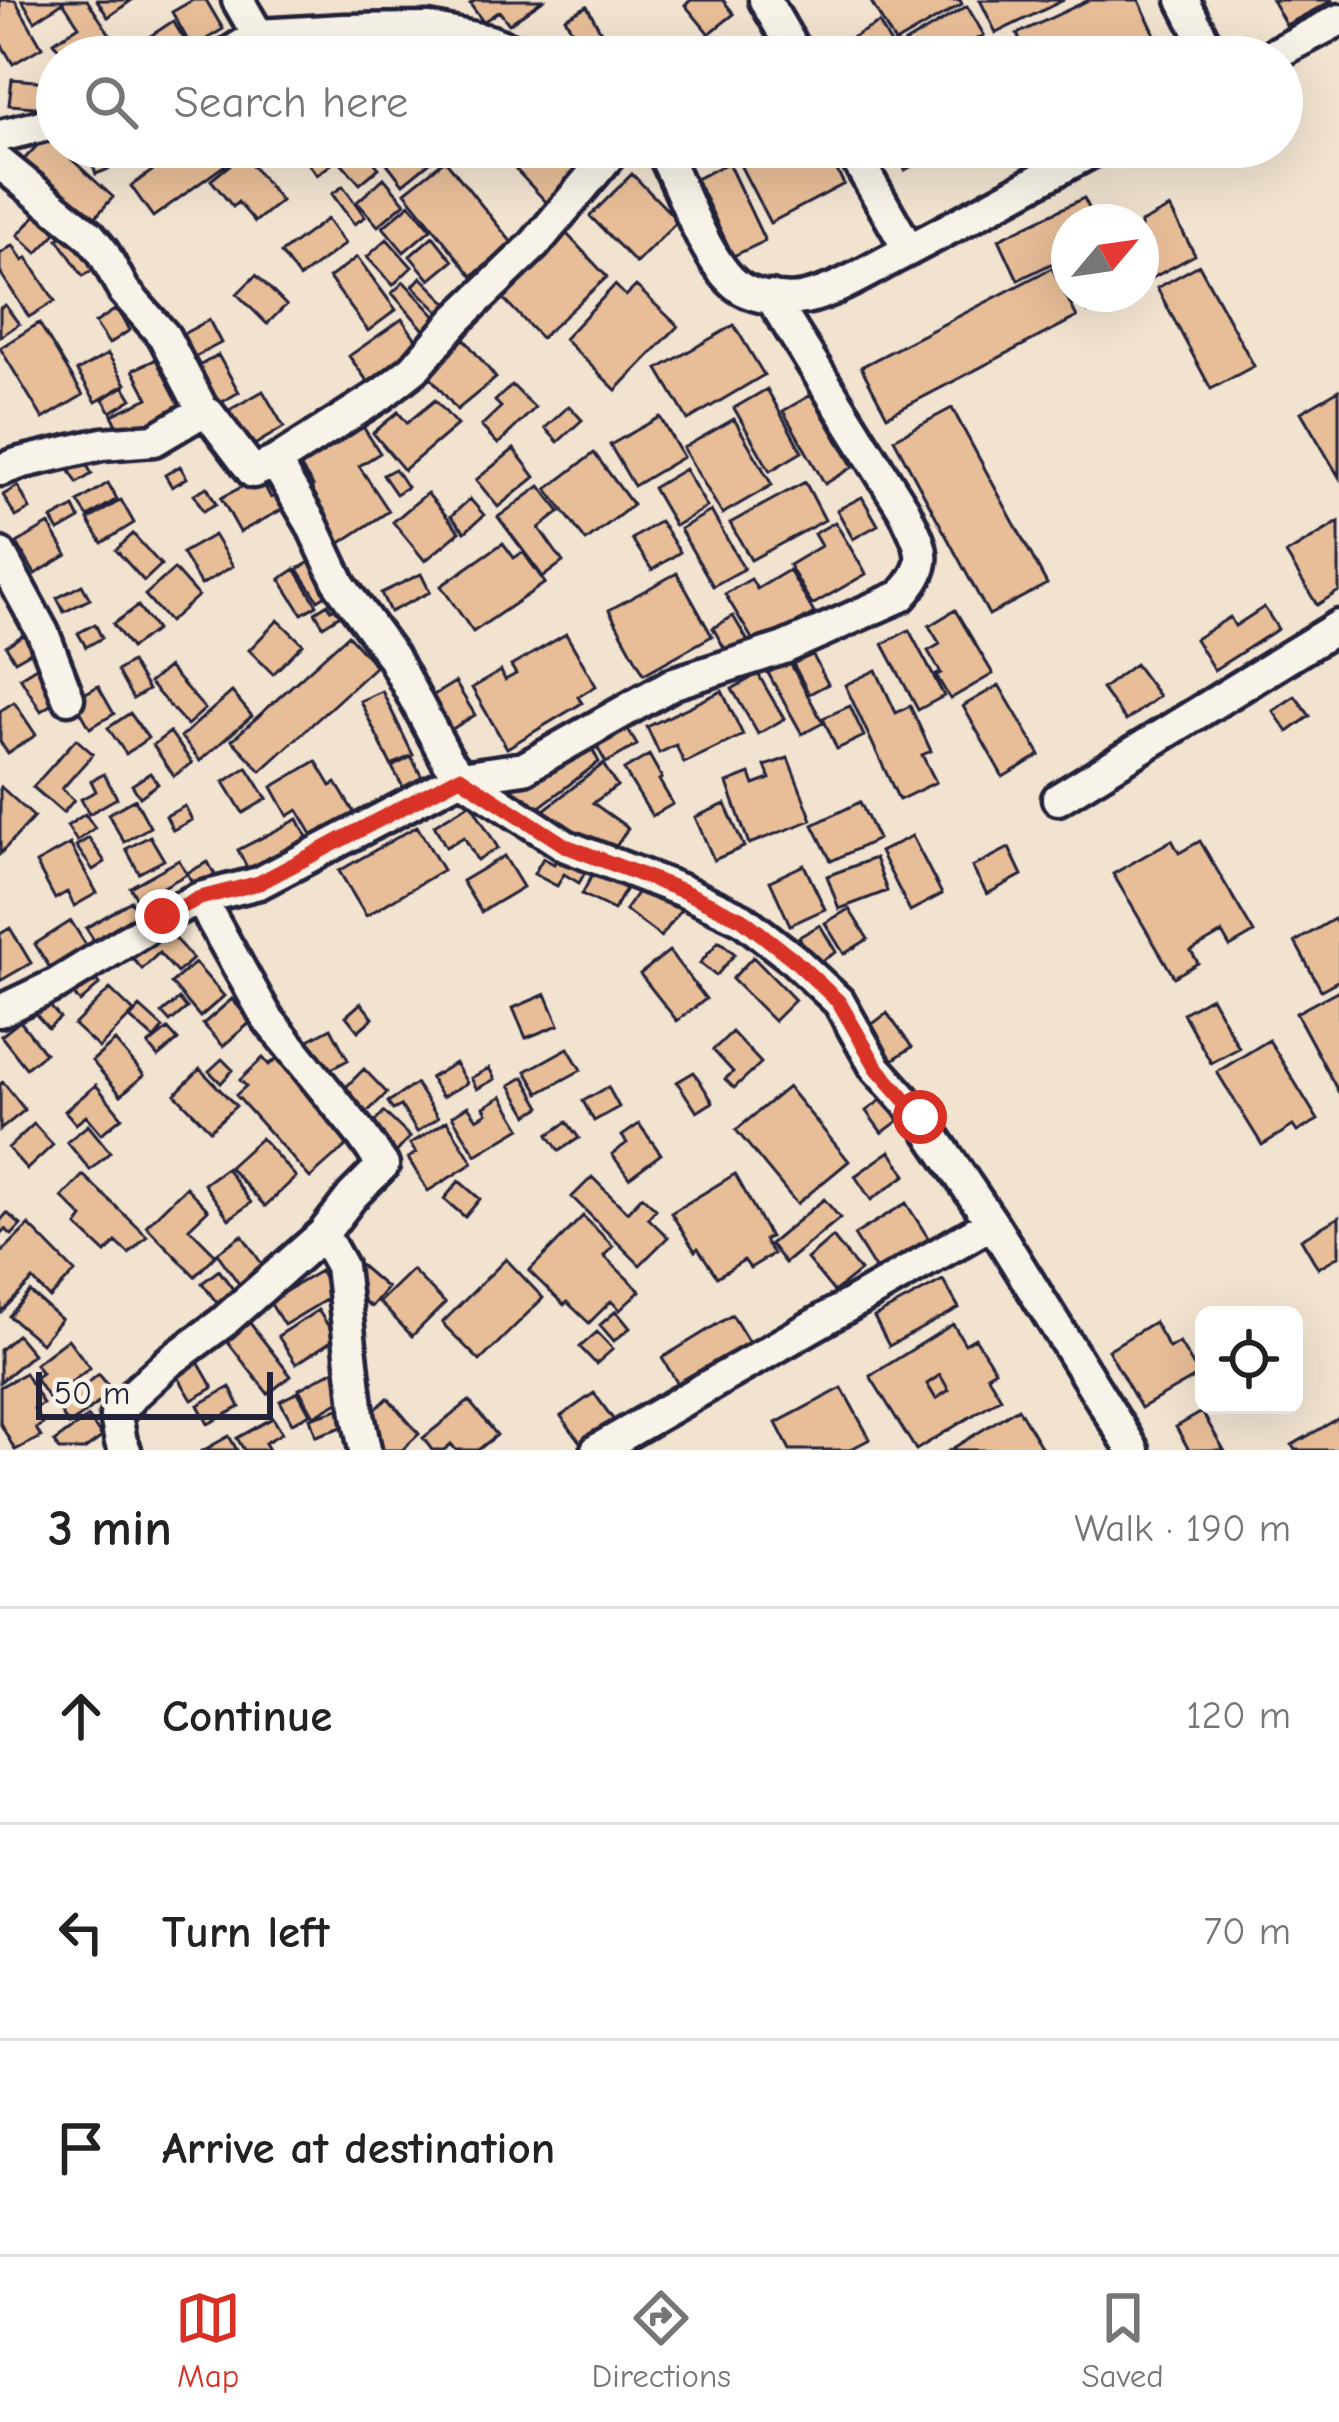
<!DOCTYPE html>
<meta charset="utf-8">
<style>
body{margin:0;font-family:"Comic Neue",sans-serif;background:#f6f6f6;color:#222}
.controls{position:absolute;right:36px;bottom:36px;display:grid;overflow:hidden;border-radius:18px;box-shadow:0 12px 48px #0002}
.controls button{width:108px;height:108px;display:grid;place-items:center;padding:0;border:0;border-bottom:3px solid #e0e0e0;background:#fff;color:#222;font:60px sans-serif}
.compass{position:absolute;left:1051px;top:204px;width:108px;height:108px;border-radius:50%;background:#fff;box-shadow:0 12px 48px #0002;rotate:61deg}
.scale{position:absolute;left:36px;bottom:30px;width:237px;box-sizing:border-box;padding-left:12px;border:6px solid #22223b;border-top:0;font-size:33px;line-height:42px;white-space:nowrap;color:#22223b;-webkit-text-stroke:9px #f7f3e8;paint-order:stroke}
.stop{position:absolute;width:36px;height:36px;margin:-27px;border:9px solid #d93025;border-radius:50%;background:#fff}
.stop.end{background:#d93025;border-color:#fff;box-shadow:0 3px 12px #0008}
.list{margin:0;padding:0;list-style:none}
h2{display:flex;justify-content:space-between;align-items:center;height:156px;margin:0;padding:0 48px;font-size:51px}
h2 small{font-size:39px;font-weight:400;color:#767676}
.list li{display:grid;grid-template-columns:78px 1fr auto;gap:36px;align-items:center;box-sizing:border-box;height:216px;padding:0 48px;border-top:3px solid #e0e0e0}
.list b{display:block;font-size:45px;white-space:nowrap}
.list em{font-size:39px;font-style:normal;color:#767676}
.icon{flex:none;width:66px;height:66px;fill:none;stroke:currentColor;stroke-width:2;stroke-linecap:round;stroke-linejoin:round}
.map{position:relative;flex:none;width:1339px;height:1450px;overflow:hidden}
.search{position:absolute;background:#fff;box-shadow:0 12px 48px #0002;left:36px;right:36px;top:36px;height:132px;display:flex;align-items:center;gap:30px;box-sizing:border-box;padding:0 42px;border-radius:66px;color:#767676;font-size:45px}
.sheet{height:804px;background:#fff}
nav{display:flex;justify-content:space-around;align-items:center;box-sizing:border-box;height:168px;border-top:3px solid #e0e0e0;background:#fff;font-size:33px;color:#767676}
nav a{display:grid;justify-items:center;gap:6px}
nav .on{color:#d93025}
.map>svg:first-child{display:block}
</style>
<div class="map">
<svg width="1339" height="1450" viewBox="0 0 1339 1450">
<rect width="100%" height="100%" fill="#f2e3d0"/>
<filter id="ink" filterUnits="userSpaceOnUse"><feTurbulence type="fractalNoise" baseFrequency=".00833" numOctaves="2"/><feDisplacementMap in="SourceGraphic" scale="24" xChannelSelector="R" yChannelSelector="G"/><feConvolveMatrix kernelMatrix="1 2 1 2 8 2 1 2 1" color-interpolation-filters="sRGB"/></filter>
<g filter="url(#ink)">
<path fill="#e8be98" stroke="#22223b" stroke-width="3" fill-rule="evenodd" d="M0 0H15L42 47 13 64 0 42Z
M22 0H87L119 48 106 57H64L54 42 79 26 63 2 35 21Z
M97 0H132L108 17Z
M193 0H206L223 29 192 48 172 12Z
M476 0H543L509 24 499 11 483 22 470 4Z
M691 0H723L734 14 709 34 685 5Z
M870 0H960L962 4 895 43Z
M980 0H1064L996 33Z
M1089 0H1139L1164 54 1157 57H1028L1017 34Z
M1272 0H1333L1286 25Z
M587 6 601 32 580 44 565 18Z
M967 6 984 35 946 57H914L905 43Z
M173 21 195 57H162L149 37Z
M879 23 898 57H845L838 45Z
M12 79 48 82 46 108 9 105Z
M46 136 113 197 86 228 18 166Z
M86 147H135L139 157 96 174Z
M185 147H212L225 165 153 217 131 186Z
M310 147H333L341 157 317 175 301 154Z
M353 147H361L379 168 360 184 339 160Z
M379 147H426L435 158 403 184 376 149Z
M495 147H608L547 203Z
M780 147H825L844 184 770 223 741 167Z
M892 147H947L905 170Z
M243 154 281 201 255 222 238 202 233 207 211 180Z
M445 160 513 244 472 276 405 192Z
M728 163 765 241 733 256 696 179Z
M632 174 678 221 636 263 590 216Z
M384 178 405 203 378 226 357 202Z
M343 186 365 217 354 224 332 194Z
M1084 198 1096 222H1069V255L1018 280 999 239Z
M410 204 431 229 404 252 383 227Z
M1170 208 1195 255 1141 284V223Z
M38 213 58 231 37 253 18 235Z
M327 219 345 244 299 278 281 253Z
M75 228 100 265 83 276 58 239Z
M566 233 607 277 541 338 500 295Z
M433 236 453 261 430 280 410 256Z
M387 239 412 267 393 285 367 257Z
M13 245 23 261 27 258 55 301 29 317 0 272V254Z
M357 257 396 310 368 331 329 278Z
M1199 265 1254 366 1211 389 1157 288Z
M1052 268 1077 317 887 416 861 367Z
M256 275 286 305 267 324 237 294Z
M421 277 449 305 440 313 413 286Z
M404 282 438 319 425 331 392 293Z
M615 285 626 296 636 286 678 326 616 390 564 339Z
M1079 294H1122L1088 312Z
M5 305 19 324 0 337V308Z
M116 309 130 330 109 344 95 323Z
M402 319 422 348 370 385 349 356Z
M209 320 221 343 180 365 168 342Z
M39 323 83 395 43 419 0 348Z
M734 325 764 375 688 420 658 369Z
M461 335 496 378 457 410 422 367Z
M108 354 126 384 96 402 77 371Z
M218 355 239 392 211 409 190 371Z
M157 359 181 408 123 437 112 415 148 398 133 370Z
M512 385 535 408 498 444 481 426 501 407 495 401Z
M124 386 132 399 111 412 103 399Z
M767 389 802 452 770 471 734 408Z
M1339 390V477L1301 412Z
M263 391 284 427 246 450 224 413Z
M811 395 853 467 825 484 783 411Z
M435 400 457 425 404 470 373 433 398 412 407 423Z
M569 406 582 420 558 442 545 428Z
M952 408 1047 584 989 615 894 439Z
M356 416 380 453 359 466 389 511 339 544 304 492 313 486 296 460Z
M660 417 683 457 634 486 610 445Z
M734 419 772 485 722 514 683 448Z
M514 449 535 477 498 507 476 480Z
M79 452 92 474 77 483 64 461Z
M594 453 633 505 586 541 547 489Z
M180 466 187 478 172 487 165 475Z
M395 469 407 487 396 494 383 475Z
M685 469 707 507 675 526 653 488Z
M260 477 271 498 277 495 285 508 240 532 221 498Z
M805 482 825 520 751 560 730 523Z
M108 483 117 499 88 517 78 502Z
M18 486 30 509 16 517 3 495Z
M540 486 560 512 539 528 563 562 543 577 498 517Z
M207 487 216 504 203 511 194 494Z
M427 493 460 532 425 561 393 522Z
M862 497 878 525 853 539 837 510Z
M470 499 484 515 465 532 451 516Z
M121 500 134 523 102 543 88 520Z
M74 507 80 519 59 531 52 519Z
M711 511 744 569 713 586 680 529Z
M660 521 680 552 652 570 632 539Z
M835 522 866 574 812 605 789 565 821 546 814 534Z
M1339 522V591L1317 605 1286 554Z
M49 524 67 555 35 574 17 543Z
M133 534 161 565 144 581 116 550Z
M214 535 233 566 201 585 182 553Z
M503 543 514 558 523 552 545 583 473 632 441 586Z
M315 559 334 590 318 600 298 569Z
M174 569 198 596 169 622 145 595Z
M295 569 317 605 302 614 280 579Z
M789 570 814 613 757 647 725 594 751 579 757 589Z
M677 573 712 636 644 674 609 610Z
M421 574 430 592 390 612 381 593Z
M82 585 90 599 64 612 57 598Z
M328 604 331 610 338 607 342 614 323 626 315 612Z
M138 606 156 630 131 648 113 624Z
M1264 607 1278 629 1214 670 1195 639 1230 617 1235 626Z
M955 610 993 674 950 699 936 675 941 673 928 651 940 644 929 626Z
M733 616 752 648 731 660 713 628Z
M278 620 303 644 273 674 249 650Z
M95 624 102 638 86 647 78 633Z
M909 630 944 696 918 710 883 644Z
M26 633 36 649 15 661 6 646Z
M566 634 596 686 578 697 582 703 507 748 472 688 501 671 505 680 516 674 511 666Z
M348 635 376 666 261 771 232 740Z
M809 648 828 684 809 694 790 658Z
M789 661 823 723 802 734 768 673Z
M131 662 148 690 133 699 117 671Z
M43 663 64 696 41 711 20 677Z
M1135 664 1159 696 1126 721 1102 689Z
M168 667 205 709 187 725 149 683Z
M876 670 896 713 910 706 931 751 922 755 936 782 899 800 845 685Z
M758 674 784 719 758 734 732 689Z
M455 682 475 715 444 734 424 701Z
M999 685 1040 755 1003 777 963 706Z
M98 686 114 714 90 728 74 700Z
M382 691 413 755 391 765 360 701Z
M722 691 743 735 684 763 676 745 659 753 647 727Z
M232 692 252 716 200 761 181 737Z
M1295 696 1310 716 1288 732 1273 711Z
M14 702 36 735 8 753 0 742V711Z
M850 706 864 736 837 749 823 718Z
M130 713 148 738 126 754 108 728Z
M621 718 637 745 606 763 591 736Z
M170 732 192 763 174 776 153 745Z
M586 737 599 762 533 812 514 800 513 778Z
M76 739 93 754 62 789 74 800 63 813 33 787Z
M649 755 662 778 659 780 673 804 652 816 624 770Z
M411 757 429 790 410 800 392 767Z
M788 758 812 820 749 844 727 783 750 774 754 785 770 779 765 766Z
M316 761 331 786 336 783 358 819 317 843 298 810 288 816 272 787Z
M603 764 617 786 593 803 628 828 613 851 540 813Z
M247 767 267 799 243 813 224 782Z
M150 773 158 784 140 797 132 785Z
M104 774 117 798 89 814 81 799 96 791 91 781Z
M1 787 34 817 0 854V789Z
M135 799 150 827 124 842 108 814Z
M860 802 878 839 831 861 813 825Z
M471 803 498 848 477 860 464 837 446 847 434 825Z
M725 804 744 847 714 860 695 817Z
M185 806 192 820 173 830 166 816Z
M85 814 95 828 77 841 67 826Z
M298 819 314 851 254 881 238 850Z
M417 826 443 870 366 916 339 871Z
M150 836 164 860 139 873 126 849Z
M912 836 942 894 910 911 880 852Z
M89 838 105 862 93 870 76 846Z
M1172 840 1179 853 1200 841 1254 933 1230 947 1222 933 1191 951 1198 963 1174 977 1113 874Z
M70 844 97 893 74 906 67 892 55 899 36 863Z
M1009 848 1022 875 987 894 972 867Z
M560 853 587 869 579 883 564 874 557 886 534 874 543 858 554 864Z
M504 856 523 887 481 912 462 881Z
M875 858 887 891 839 909 827 876Z
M179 860 187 874 138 901 130 887Z
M208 862 215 875 194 887 187 873Z
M804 865 825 909 790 925 770 881Z
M597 866 629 883 614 910 582 894Z
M644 883 681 910 661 937 625 910Z
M131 901 142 919 97 945 86 928Z
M849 909 868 939 844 954 825 923Z
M1334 919 1339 927V980L1321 990 1295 942Z
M71 921 91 953 55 976 35 944Z
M163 925 193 959 177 973 159 953 142 969 129 954Z
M820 925 836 952 815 965 799 937Z
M10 928 31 963 0 981V934Z
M719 941 735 954 716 976 700 963Z
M669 951 706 999 677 1021 640 974Z
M753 957 795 1000 774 1021 732 979Z
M195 963 224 996 200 1017 171 983Z
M90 973 100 984 80 1002 70 991Z
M110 989 134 1012 99 1048 74 1025Z
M1339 990V1093L1296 1013Z
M546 994 559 1025 526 1038 513 1008Z
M1211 997 1239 1048 1211 1063 1183 1013Z
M179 999 187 1008 170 1022 162 1013Z
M232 999 251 1022 223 1046 203 1024Z
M45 1000 60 1018 48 1028 33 1011Z
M361 1003 373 1018 358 1031 346 1016Z
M140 1007 163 1028 154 1039 130 1018Z
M887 1013 912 1047 891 1061 867 1028Z
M20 1021 45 1053 26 1068 1 1036Z
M331 1028 348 1060 320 1075 303 1043Z
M168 1029 178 1040 158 1057 148 1045Z
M732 1032 761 1063 734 1088 725 1079 733 1072 713 1050Z
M1269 1040 1318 1120 1297 1132 1293 1126 1262 1145 1217 1072Z
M115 1041 144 1075 121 1095 92 1061Z
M568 1048 581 1070 539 1093 526 1071Z
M281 1055 355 1138 310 1178 236 1095 246 1086 240 1080 263 1058 269 1065Z
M222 1059 233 1070 221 1083 209 1071Z
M455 1063 467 1083 442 1097 430 1078Z
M489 1068 495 1079 477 1089 471 1078Z
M200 1069 236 1106 210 1130 175 1094Z
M364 1069 387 1093 359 1120 336 1097Z
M694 1072 713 1102 697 1112 677 1082Z
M524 1077 541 1107 528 1115 510 1085Z
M3 1082 25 1110 0 1130V1084Z
M416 1084 438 1118 417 1132 401 1106 393 1110 388 1102Z
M96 1085 122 1117 101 1134 86 1116 76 1124 65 1111Z
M608 1087 619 1107 594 1121 583 1101Z
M788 1087 849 1161 797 1204 736 1130Z
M889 1094 905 1116 882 1133 866 1111Z
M502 1096 521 1128 476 1155 452 1116 468 1106 477 1119 487 1113 484 1107Z
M384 1112 410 1137 393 1156 366 1131Z
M447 1121 473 1163 428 1191 408 1158 416 1153 410 1144Z
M567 1122 579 1138 559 1151 548 1135Z
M34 1124 53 1145 27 1169 8 1148Z
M639 1124 661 1154 629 1178 612 1154 627 1143 622 1136Z
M88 1125 110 1152 90 1170 67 1142Z
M261 1138 296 1177 265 1206 229 1167Z
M890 1151 906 1175 871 1200 855 1176Z
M226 1168 251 1203 229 1219 204 1184Z
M735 1174 770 1237 764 1240 773 1254 750 1268 744 1260 717 1277 698 1248 695 1251 671 1213Z
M83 1175 147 1236 129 1254 116 1242 106 1253 77 1226 83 1218 62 1197Z
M592 1177 627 1212 642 1196 656 1209 648 1218 668 1237 640 1265 572 1197Z
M459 1181 480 1199 465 1217 444 1199Z
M186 1187 208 1210 189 1228 216 1255 195 1276 146 1226Z
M824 1199 840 1218 785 1263 770 1244Z
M906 1203 934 1247 882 1280 854 1235Z
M7 1213 21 1225 12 1235 5 1229 0 1235V1221Z
M583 1216 613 1246 604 1256 640 1291 620 1310 611 1301 589 1323 567 1302 564 1305 529 1271Z
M1339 1217V1256L1318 1268 1301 1239Z
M29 1225 75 1272 50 1298 33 1280 1 1312 0 1254Z
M242 1235 264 1267 239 1284 217 1253Z
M833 1237 860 1271 834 1292 807 1259Z
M506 1259 543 1298 480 1361 442 1323Z
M359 1264 387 1288 371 1307 343 1283Z
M219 1270 240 1299 223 1311 202 1283Z
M412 1270 445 1303 412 1336 379 1302Z
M320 1271 334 1295 284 1325 269 1301Z
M943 1280 959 1308 889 1346 874 1317Z
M30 1292 61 1319 41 1343 9 1316Z
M318 1310 336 1338 296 1364 278 1336Z
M616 1311 630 1328 614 1341 600 1325Z
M732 1315 751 1346 681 1389 662 1358Z
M246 1318 291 1376 268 1394 223 1336Z
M1154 1322 1169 1348 1179 1342 1199 1375 1141 1408 1108 1350Z
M953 1324 965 1344 975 1338 995 1370 987 1375 1001 1398 916 1450 870 1376ZM940 1375 949 1390 936 1399 927 1384Z
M597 1332 613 1349 596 1364 580 1347Z
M17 1335 33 1354 0 1382V1350Z
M68 1339 90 1368 49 1399 35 1378 42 1373 35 1364Z
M198 1362 213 1388 192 1400 177 1375Z
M338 1368 352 1394 314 1416 299 1389Z
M25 1373 43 1404 34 1409 43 1424 36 1428 41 1437 15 1450 0 1423V1387Z
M99 1374 113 1392 69 1425 56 1406Z
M940 1375 949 1390 936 1399 927 1384Z
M230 1387 240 1407 208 1424 198 1405Z
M842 1388 870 1439 849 1450H790L776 1423Z
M298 1392 310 1414 292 1423 280 1401Z
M594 1393 618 1426 585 1449 561 1416Z
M388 1398 419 1434 402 1450H375L367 1441 378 1432 366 1418Z
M469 1401 497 1435 478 1450H456L451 1444 444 1450H432L423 1438Z
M342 1408 348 1425 316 1436 310 1418Z
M1018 1408 1043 1450H950Z
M1202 1412 1224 1450H1189L1176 1427Z
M88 1417 102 1437 84 1450H59L54 1442Z
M273 1418 282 1433 265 1443 269 1450H244L237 1438Z
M1339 1418V1450H1295L1292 1445Z
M229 1436 237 1450H204Z"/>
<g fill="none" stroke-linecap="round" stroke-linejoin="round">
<defs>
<path id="minor" d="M238 0 258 35
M765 0 798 57
M1183 0 1212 57
M224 57 258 35 344 30 429 29 489 41 531 57
M1269 57 1339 20
M0 136 57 122
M660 147C682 184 706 268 742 289 757 298 788 302 805 298 837 291 868 271 897 256 965 221 1032 183 1100 147
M850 147 909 250
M0 163 90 236 103 252 124 291 164 336 203 411 209 414 253 472 275 462 311 523 340 585 392 656 447 759 461 777 566 846 683 891 742 919 792 958 839 1002 876 1068 920 1117 992 1223 1133 1450
M275 462 382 394 414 369 456 320 534 245 616 147
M0 470 20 463 102 444 154 440 203 411
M0 554 43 633 68 698
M1058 799 1339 626
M0 1011 57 984 143 931 152 921 200 898 259 883 461 777 524 768 674 683 784 648 901 596C933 561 922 549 904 510L771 297
M323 1234 341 1266 358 1415 365 1450
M125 1450 121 1442 116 1416 135 1393 169 1362 222 1323 323 1234 352 1196 383 1165 362 1135 267 1018 200 898
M597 1450 992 1223"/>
</defs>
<use href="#minor" stroke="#22223b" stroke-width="39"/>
<use href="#minor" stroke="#f7f3e8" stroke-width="30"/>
</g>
</g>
<g fill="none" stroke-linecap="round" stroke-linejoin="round" filter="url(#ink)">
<path stroke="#d93025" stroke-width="15" d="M162 916 200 898 259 883 460 777 566 846 683 891 742 919 792 958 839 1002 877 1068 920 1117"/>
</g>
</svg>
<div class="controls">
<button><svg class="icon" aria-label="locate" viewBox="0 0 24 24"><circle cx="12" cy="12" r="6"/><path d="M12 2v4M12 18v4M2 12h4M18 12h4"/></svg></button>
</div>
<svg class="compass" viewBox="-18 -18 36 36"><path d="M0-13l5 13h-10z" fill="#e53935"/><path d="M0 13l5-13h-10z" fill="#767676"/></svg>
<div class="scale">50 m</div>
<div class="stop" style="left:920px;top:1117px"></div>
<div class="stop end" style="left:162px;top:916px"></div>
<div class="search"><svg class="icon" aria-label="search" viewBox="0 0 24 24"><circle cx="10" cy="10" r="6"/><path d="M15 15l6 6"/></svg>Search here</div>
</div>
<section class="sheet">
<h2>3 min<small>Walk · 190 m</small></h2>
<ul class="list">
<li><svg class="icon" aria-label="ahead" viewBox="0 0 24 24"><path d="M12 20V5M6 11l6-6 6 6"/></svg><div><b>Continue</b></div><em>120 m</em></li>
<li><svg class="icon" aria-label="left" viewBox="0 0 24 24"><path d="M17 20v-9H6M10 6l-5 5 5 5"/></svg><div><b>Turn left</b></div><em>70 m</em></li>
<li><svg class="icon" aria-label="arrive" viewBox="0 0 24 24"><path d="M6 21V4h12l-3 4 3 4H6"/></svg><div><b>Arrive at destination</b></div></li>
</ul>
</section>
<nav>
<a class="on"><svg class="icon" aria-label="map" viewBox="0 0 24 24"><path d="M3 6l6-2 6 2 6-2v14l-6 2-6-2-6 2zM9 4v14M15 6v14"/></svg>Map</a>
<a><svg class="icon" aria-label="directions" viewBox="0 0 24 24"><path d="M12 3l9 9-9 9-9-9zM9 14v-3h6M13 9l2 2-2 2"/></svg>Directions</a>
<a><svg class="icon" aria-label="saved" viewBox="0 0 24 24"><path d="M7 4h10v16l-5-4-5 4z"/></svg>Saved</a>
</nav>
